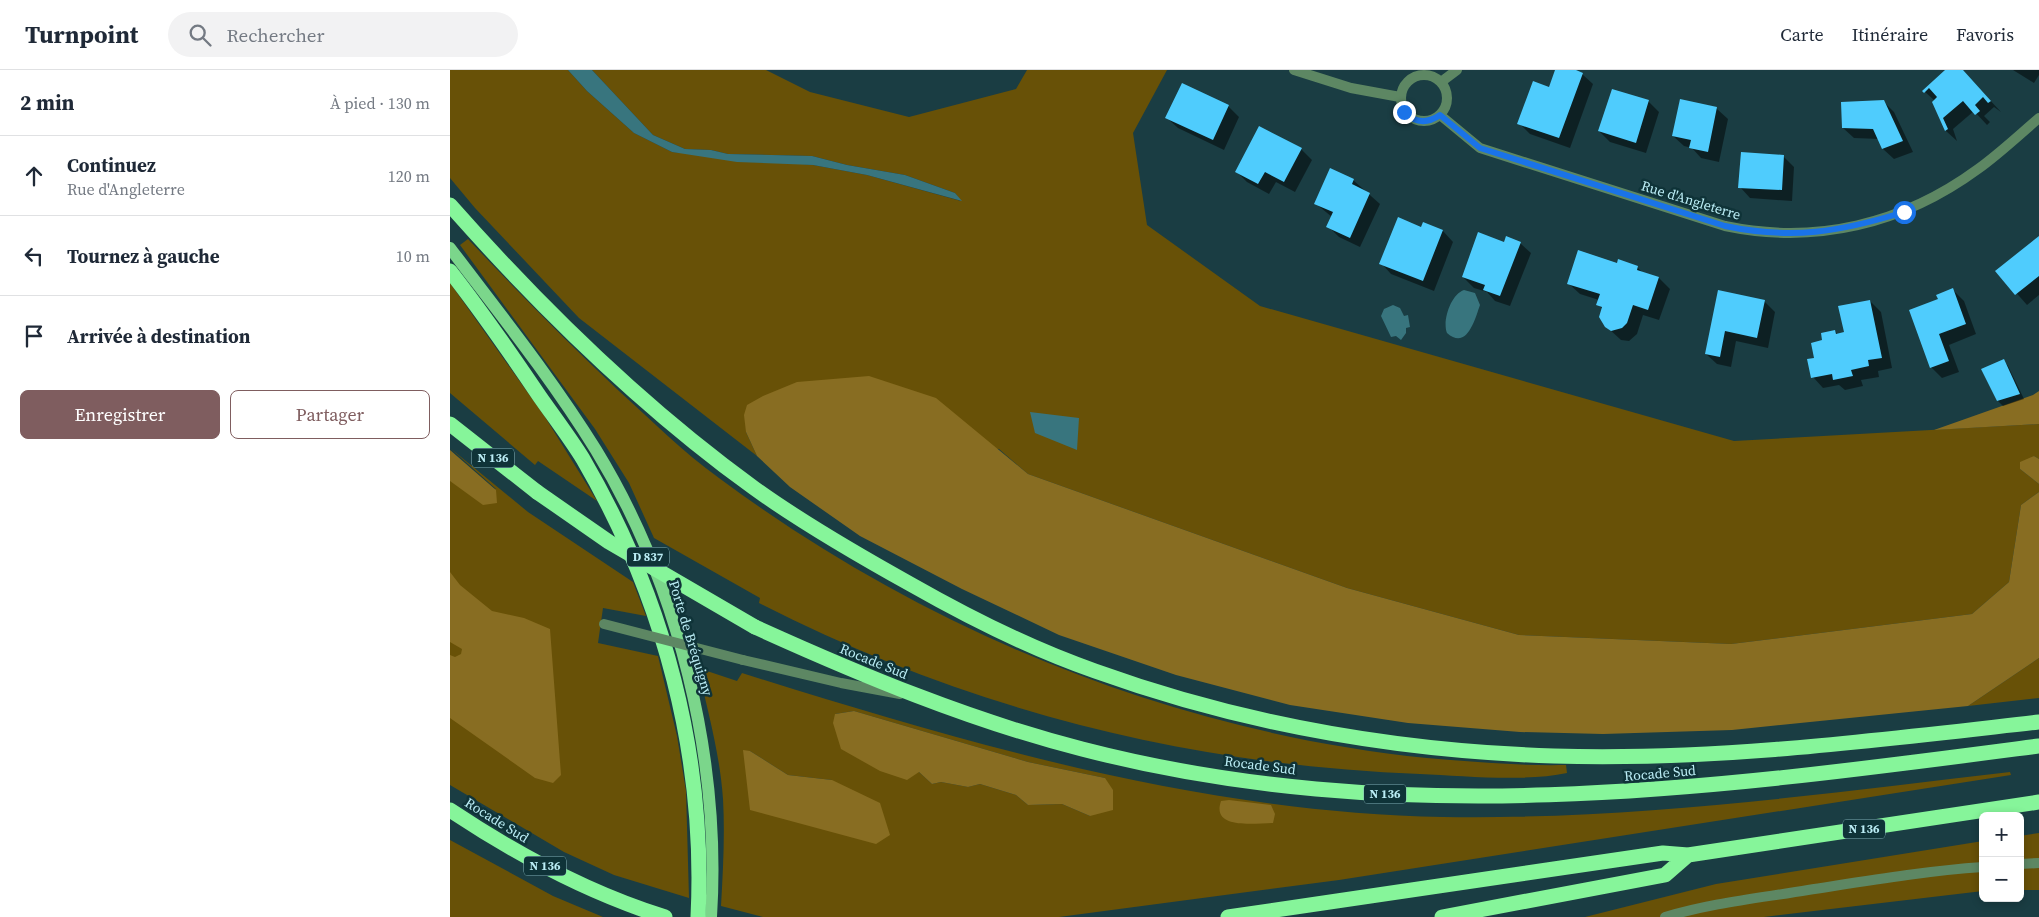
<!DOCTYPE html>
<html lang="fr">
<meta charset="utf-8">
<style>
body{margin:0;font-family:"Source Serif 4",serif;background:#f2f2f3;color:#1f2937}
.controls{position:absolute;right:15px;bottom:15px;display:grid;overflow:hidden;border-radius:8px;box-shadow:0 2px 8px #0003}
.controls button{width:45px;height:45px;display:grid;place-items:center;padding:0;border:0;border-bottom:1px solid #e0e1e3;background:#fff;color:#1f2937;font:25px sans-serif}
.stop{position:absolute;width:15px;height:15px;margin:-11px;border:4px solid #1a73e8;border-radius:50%;background:#fff}
.stop.end{background:#1a73e8;border-color:#fff;box-shadow:0 1px 5px #0008}
.list{margin:0;padding:0;list-style:none}
h2{display:flex;justify-content:space-between;align-items:center;height:65px;margin:0;padding:0 20px;font-size:21px}
h2 small{font-size:16px;font-weight:400;color:#747a83}
.list li{display:grid;grid-template-columns:32px 1fr auto;gap:15px;align-items:center;box-sizing:border-box;height:80px;padding:0 20px;border-top:1px solid #e0e1e3}
.list b{display:block;font-size:19px;white-space:nowrap}
.list p{margin:0;font-size:16px;white-space:nowrap;color:#747a83}
.list em{font-size:16px;font-style:normal;color:#747a83}
.actions{display:flex;gap:10px;padding:15px 20px}
.actions a{flex:1;padding:11px 0;border:1px solid #7f5d5f;border-radius:8px;text-align:center;font-size:18px;color:#7f5d5f}
.actions .main{background:#7f5d5f;color:#fff}
.icon{flex:none;width:28px;height:28px;fill:none;stroke:currentColor;stroke-width:2;stroke-linecap:round;stroke-linejoin:round}
.map{position:relative;flex:none;width:1589px;height:847px;overflow:hidden}
header{display:flex;align-items:center;gap:30px;box-sizing:border-box;height:70px;padding:0 25px;background:#fff;border-bottom:1px solid #e0e1e3}
header strong{font-size:24px}
nav{display:flex;gap:28px;margin-inline-start:auto;font-size:18px}
.search{width:350px;height:45px;background:#f2f2f3;display:flex;align-items:center;gap:12px;box-sizing:border-box;padding:0 18px;border-radius:28px;color:#747a83;font-size:19px}
main{display:flex}
aside{flex:1;background:#fff}
.map>svg:first-child{display:block}
</style>
<header>
<strong>Turnpoint</strong>
<div class="search"><svg class="icon" aria-label="search" viewBox="0 0 24 24"><circle cx="10" cy="10" r="6"/><path d="M15 15l6 6"/></svg>Rechercher</div>
<nav><a>Carte</a><a>Itinéraire</a><a>Favoris</a></nav>
</header>
<main>
<aside>
<h2>2 min<small>À pied · 130 m</small></h2>
<ul class="list">
<li><svg class="icon" aria-label="ahead" viewBox="0 0 24 24"><path d="M12 20V5M6 11l6-6 6 6"/></svg><div><b>Continuez</b><p>Rue d'Angleterre</p></div><em>120 m</em></li>
<li><svg class="icon" aria-label="left" viewBox="0 0 24 24"><path d="M17 20v-9H6M10 6l-5 5 5 5"/></svg><div><b>Tournez à gauche</b></div><em>10 m</em></li>
<li><svg class="icon" aria-label="arrive" viewBox="0 0 24 24"><path d="M6 21V4h12l-3 4 3 4H6"/></svg><div><b>Arrivée à destination</b></div></li>
</ul>
<div class="actions"><a class="main">Enregistrer</a><a>Partager</a></div>
</aside>
<div class="map">
<svg width="1589" height="847" viewBox="0 0 1589 847">
<rect width="100%" height="100%" fill="#1a3d43"/>
<path fill="#685107" fill-rule="evenodd" d="M0 0H118L137 21 184 63 222 82 363 95 417 105 511 131 505 123 455 105 397 95 362 86 278 84 261 80 235 79 203 65 142 0H316L360 22 459 47 566 19 577 0H717L683 63 697 155 810 236 1284 371 1589 354V389L1584 386 1570 399 1589 414V422L1571 435 1559 512 1522 544 1281 574 1069 565 897 518 578 404 549 379 296 362 307 386 129 248 25 138 0 108Z
M18 169C67 221 117 272 169 321 202 351 233 382 269 408 475 561 722 662 977 688 1024 692 1070 696 1116 695L1117 703C1076 712 1013 706 970 704 737 695 516 639 309 533L310 528 204 468 179 413 145 359 10 175Z
M0 213 95 347 147 431 88 391 85 395 0 323Z
M0 378 78 442 183 512 196 546 153 538 148 573 208 586 227 666 236 721 239 828 164 805 114 782 0 715V411L46 419Z
M1589 588V628L1518 636Z
M248 598 287 611 292 603C521 675 751 742 993 747 1184 750 1372 724 1560 702L1561 705 889 810 609 847H313L271 836C273 801 275 765 273 729 270 685 258 642 248 598ZM404 641 578 692 655 708 640 746 612 734 578 735 566 725 530 714 518 717 491 712 482 714 469 702 385 644ZM300 681 338 705 382 710 300 740Z
M1589 763V820H1570V766Z
M0 770 103 826 153 847H0Z
M1533 771V821L1314 847H1135L1266 814Z"/>
<path fill="#886d22" d="M419 306 486 328 578 404 897 518 1069 565 1281 574 1522 544 1559 512 1571 435 1589 422V588L1518 636 1282 660 1153 664 1070 662 958 653 840 635 726 605 609 565 512 519 410 466 340 417 307 386 296 362 294 345 297 335 313 326 347 312Z
M1589 321V354L1484 360 1583 325Z
M0 380 46 420 47 433 33 435 0 411Z
M1584 386 1589 389V414L1570 399V392Z
M0 502 10 515 42 541 74 548 100 559 111 705 103 713 85 708 0 648V585L5 587 11 584 12 579 0 572Z
M404 641 578 692 655 708 663 720V740L640 746 612 734 578 735 566 725 530 714 518 717 491 712 482 714 469 702 457 710 430 701 391 679 383 653 385 644Z
M293 680 300 681 338 705 382 710 430 733 440 765 426 774 300 740Z
M779 730 821 735 825 744 823 753C804 753 761 760 771 731Z"/>
<path fill="#38757e" d="M118 0H142L203 65 235 79 261 80 278 84 362 86 397 95 455 105 505 123 512 131 417 105 363 95 287 92 222 82 184 63 137 21Z
M1014 220 1025 223 1030 235C1025 249 1017 281 997 263 992 251 1001 224 1014 220Z
M943 235 950 238 954 246 958 245 960 257 956 258V263L951 270 946 266 941 267 931 246 934 239Z
M580 342 629 348 627 380 585 363Z"/>
<path fill="#0007" d="M1106 0H1122L1132 4 1143 14 1120 78 1080 64 1069 53 1099 18Z
M1496 0H1512L1551 42 1544 37 1534 46 1540 52 1537 55 1524 41 1503 59 1507 71 1496 61 1485 31 1474 21Z
M1563 0H1589V5L1584 13Z
M1198 31 1209 42 1196 83 1160 72 1149 61Z
M1230 31 1267 39 1278 49 1269 92 1251 88 1242 78 1234 76 1223 66Z
M1433 31 1444 42 1463 82 1444 89 1433 79 1429 69 1404 68 1393 58Z
M778 36 789 47 774 80 728 58 717 48Z
M851 79 862 90 845 122 826 112 819 124 797 112 787 102Z
M1333 86 1344 97 1342 131 1300 128 1290 117Z
M903 110 930 134 910 177 889 167 878 156 882 147 865 133Z
M974 154 993 161 1003 172 984 221 941 204 931 193 972 158Z
M1589 167V225L1577 235 1547 201Z
M1070 173 1081 183 1060 236 1045 231 1037 222 1024 218 1013 207 1055 174Z
M1168 195 1187 197 1193 203 1209 208 1220 219 1209 250 1193 245 1187 264 1179 271 1171 270 1159 259 1153 240 1148 234 1149 230 1130 224 1119 214Z
M1503 220 1514 231 1526 264 1499 275 1509 302 1492 308 1481 297 1489 230Z
M1269 222 1314 231 1325 242 1318 278 1286 271 1281 297 1267 294 1256 284Z
M1420 231 1431 242 1442 298 1428 301 1429 307 1411 310 1413 316 1395 320 1389 315 1373 318 1363 307 1366 289 1374 271 1385 261 1388 265 1395 263Z
M1553 290 1558 296 1574 329 1553 336 1548 331Z"/>
<path fill="#4fccfd" d="M1105 0H1126L1133 3 1109 68 1067 54 1083 11 1099 17Z
M1495 0H1513L1541 31 1538 33 1533 27 1525 35 1530 41 1525 45 1513 31 1493 48 1498 59 1495 61 1482 32 1487 27 1479 18 1474 23 1472 21Z
M732 13 779 35 763 70 715 48Z
M1162 19 1199 30 1186 73 1148 61Z
M1230 29 1267 37 1258 82 1239 78 1241 70 1222 66Z
M1434 30 1453 71 1432 79 1423 59 1392 58 1391 32Z
M809 56 852 78 834 112 815 102 808 114 785 102Z
M1291 82 1334 85 1332 120 1288 118Z
M880 98 904 109 902 114 920 123 900 168 876 157 883 142 864 134Z
M948 147 971 157 973 152 993 160 973 211 929 194Z
M1028 162 1054 172 1056 166 1071 172 1050 226 1033 220 1035 215 1012 207Z
M1589 166V206L1565 225 1545 201Z
M1128 180 1167 193 1168 189 1188 196 1187 200 1209 207 1198 240 1183 235 1177 253 1172 258 1161 261 1155 257 1149 247 1152 237 1146 235 1150 224 1117 214Z
M1503 218 1516 254 1489 264 1499 291 1480 298 1459 240 1488 229 1486 225Z
M1268 220 1315 230 1307 268 1275 261 1270 287 1255 284Z
M1420 230 1432 288 1418 290 1419 296 1401 300 1403 306 1383 310 1382 304 1361 308 1357 289 1364 288 1361 273 1372 270 1371 263 1385 260 1386 264 1394 262 1388 236Z
M1554 289 1570 324 1547 331 1531 299Z"/>
<g fill="none" stroke-linecap="round" stroke-linejoin="round">
<path stroke="#5d8763" stroke-width="10" d="M844 0 901 18 950 27
M951 28a23 23 0 1 1 46 0a23 23 0 1 1-46 0Z
M991 12 1007 0
M990 45 1030 78 1275 156C1366 175 1453 154 1528 99 1549 84 1569 65 1589 48
M293 590 391 613 450 624
M1570 794 1589 793
M1215 847C1261 833 1310 828 1358 820 1416 811 1474 801 1533 797"/>
<path stroke="#7bd68b" stroke-width="12" d="M0 178C50 244 102 309 146 380 229 516 271 689 261 847"/>
<path stroke="#86f59a" stroke-width="15" d="M0 135C91 238 192 337 304 418 354 454 408 485 462 515 520 548 582 579 645 601 792 654 948 681 1104 686 1266 691 1429 670 1589 652
M0 201C32 242 61 284 90 327 104 347 120 368 133 389 214 528 256 686 248 847
M0 354 87 422
M305 557C411 605 519 650 632 679 953 762 1267 718 1589 676
M0 740C66 784 138 823 215 847
M778 847 1213 783 1238 785 1589 732
M992 847 1215 805 1238 785"/>
<path stroke="#5d8763" stroke-width="10" d="M154 554 293 590"/>
<path stroke="#86f59a" stroke-width="15" d="M87 422 159 472 305 557"/>
</g>
<g fill="none" stroke-linecap="round" stroke-linejoin="round">
<path stroke="#1a73e8" stroke-width="6" d="M954 42C965 53 977 54 990 45L1030 78 1275 156C1342 170 1390 162 1454 142"/>
</g>
<g text-anchor="middle" stroke-width="5" stroke-linejoin="round" paint-order="stroke">
<g fill="#0f3338" stroke="#87b5bc" stroke-width="1">
<rect x="22" y="378.5" width="42" height="19" rx="4"/>
<rect x="177" y="477.5" width="42" height="19" rx="4"/>
<rect x="914" y="714.5" width="42" height="19" rx="4"/>
<rect x="1393" y="749.5" width="42" height="19" rx="4"/>
<rect x="74" y="786.5" width="42" height="19" rx="4"/>
</g>
<g font-size="12" font-weight="bold" fill="#bbedf5">
<text x="43" y="392">N 136</text>
<text x="198" y="491">D 837</text>
<text x="935" y="728">N 136</text>
<text x="1414" y="763">N 136</text>
<text x="95" y="800">N 136</text>
</g>
<g font-size="14" fill="#bbedf5" stroke="#0f3338">
<text transform="translate(1241 130) rotate(17)" y="5">Rue d'Angleterre</text>
<text transform="translate(241 568) rotate(73)" y="5">Porte de Bréquigny</text>
<text transform="translate(424 591) rotate(22)" y="5">Rocade Sud</text>
<text transform="translate(810 695) rotate(7)" y="5">Rocade Sud</text>
<text transform="translate(1210 703) rotate(-5)" y="5">Rocade Sud</text>
<text transform="translate(47 750) rotate(32)" y="5">Rocade Sud</text>
</g>
</g>
</svg>
<div class="controls">
<button>+</button>
<button>−</button>
</div>
<div class="stop" style="left:1454px;top:142px"></div>
<div class="stop end" style="left:954px;top:42px"></div>
</div>
</main>
